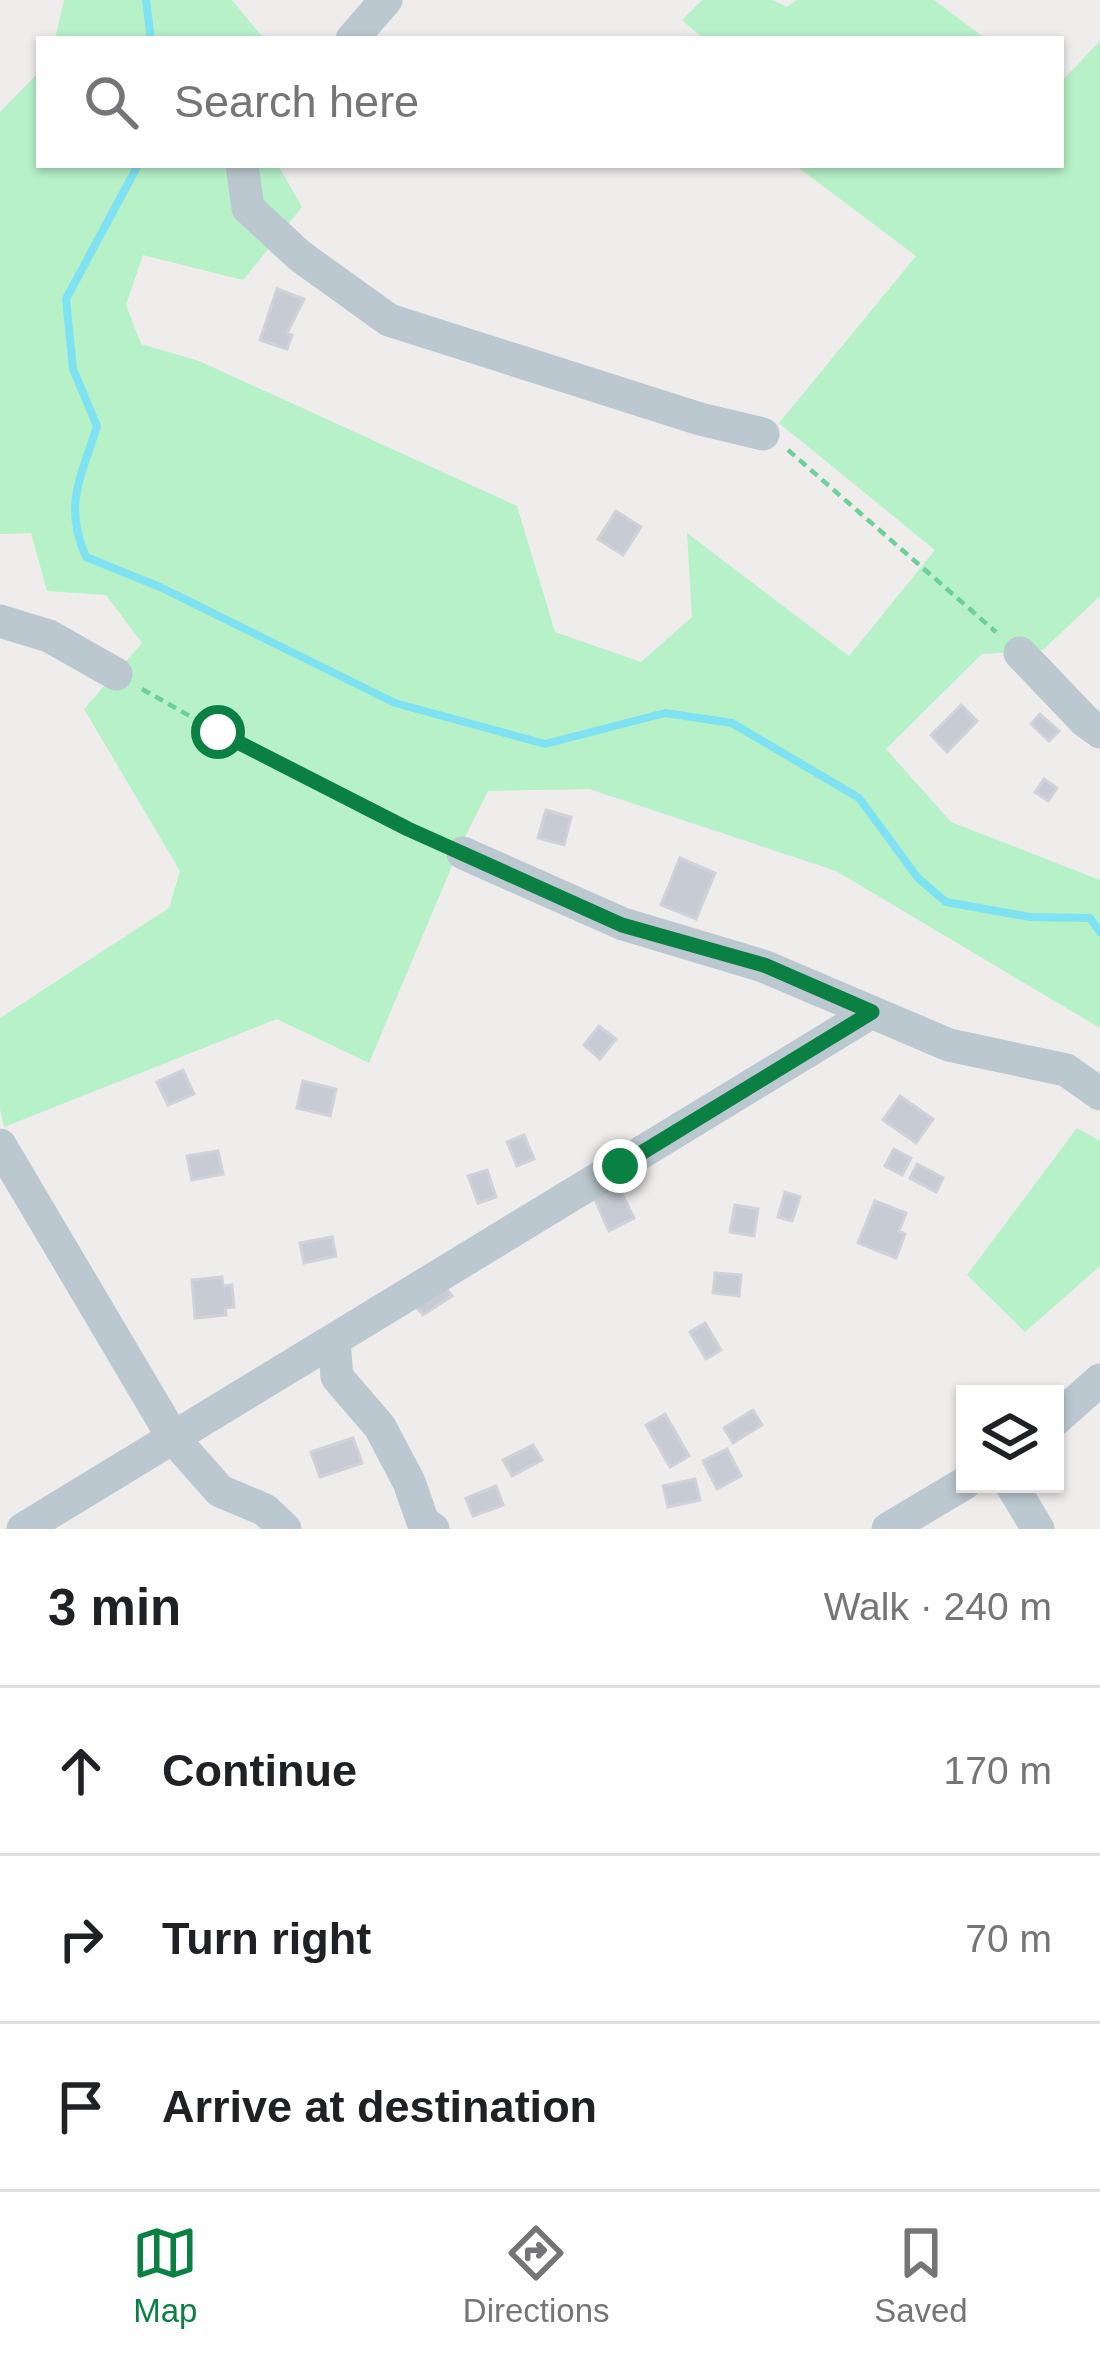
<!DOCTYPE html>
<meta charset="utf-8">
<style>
body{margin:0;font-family:Helvetica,sans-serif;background:#f6f6f6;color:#202124}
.controls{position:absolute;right:36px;bottom:36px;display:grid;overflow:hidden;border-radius:0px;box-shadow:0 3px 9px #0004}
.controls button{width:108px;height:108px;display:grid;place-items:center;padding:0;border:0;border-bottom:3px solid #e0e0e0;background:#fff;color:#202124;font:60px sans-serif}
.stop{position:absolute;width:36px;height:36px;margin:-27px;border:9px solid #0b8043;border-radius:50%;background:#fff}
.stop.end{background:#0b8043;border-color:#fff;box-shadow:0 3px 12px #0008}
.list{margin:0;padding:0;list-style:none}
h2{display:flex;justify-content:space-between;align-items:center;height:156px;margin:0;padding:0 48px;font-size:51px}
h2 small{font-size:39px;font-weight:400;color:#757577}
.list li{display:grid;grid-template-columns:78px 1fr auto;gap:36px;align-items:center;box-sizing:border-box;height:168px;padding:0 48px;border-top:3px solid #e0e0e0}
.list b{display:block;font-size:45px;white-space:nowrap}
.list em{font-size:39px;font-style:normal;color:#757577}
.icon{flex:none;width:66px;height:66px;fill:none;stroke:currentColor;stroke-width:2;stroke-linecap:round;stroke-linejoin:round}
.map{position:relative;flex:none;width:1100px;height:1529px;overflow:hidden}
.search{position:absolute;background:#fff;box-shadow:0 3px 9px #0004;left:36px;right:36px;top:36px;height:132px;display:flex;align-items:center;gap:30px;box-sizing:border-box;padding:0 42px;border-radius:0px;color:#757577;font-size:45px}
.sheet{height:660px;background:#fff}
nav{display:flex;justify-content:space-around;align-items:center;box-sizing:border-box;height:168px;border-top:3px solid #e0e0e0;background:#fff;font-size:33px;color:#757577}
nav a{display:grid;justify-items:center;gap:6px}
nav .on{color:#0b8043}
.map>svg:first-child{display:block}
</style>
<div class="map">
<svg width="1100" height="1529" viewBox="0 0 1100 1529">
<rect width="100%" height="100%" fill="#efecec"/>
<path fill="#b6f1c8" d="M64 0H232L264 39H55Z
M702 0H773L787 7 797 0H934L986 39H704L682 20Z
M1100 41V596L1043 650 982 654 886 749 951 822 1100 880V1028L836 871 589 789 488 791 460 847 369 1063 277 1019 4 1127 0 1109V1018L169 908 180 871 84 709 142 643 106 595 47 591 31 533 0 534V112L39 72V165H278L302 207 243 280 143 255 126 305 141 344 199 361 517 506 555 632 641 662 692 617 687 533 849 656 935 550 779 423 916 256 795 165H1061V82Z
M1077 1128 1100 1141V1266L1025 1332 967 1275Z"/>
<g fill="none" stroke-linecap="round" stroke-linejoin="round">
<path stroke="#7fe2f2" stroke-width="8" d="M146 0 151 39
M138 165 66 299 73 369 97 426C81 478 63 505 86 557L160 587 395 703 545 744 665 713 732 723 859 798 918 878 946 902 1030 917 1090 918 1100 932"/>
</g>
<path fill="#c7cbd3" stroke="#cfd3d9" stroke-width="3" d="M277 289 304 299 287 333 292 335 287 349 260 340Z
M616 511 641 527 623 555 598 539Z
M961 705 977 721 947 752 931 735Z
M1040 714 1059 731 1049 741 1031 724Z
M1044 779 1057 788 1048 801 1035 792Z
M546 810 571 817 564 845 538 838Z
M680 858 715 873 696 919 661 905Z
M599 1026 616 1039 600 1059 584 1045Z
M183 1070 194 1094 168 1105 157 1082Z
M303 1081 336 1089 330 1116 297 1108Z
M900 1096 933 1119 916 1143 883 1120Z
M524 1135 534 1159 517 1166 507 1142Z
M894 1149 911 1158 902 1175 885 1166Z
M218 1151 223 1174 192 1180 187 1156Z
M917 1164 943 1178 936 1192 910 1178Z
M487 1170 496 1197 478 1203 468 1176Z
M617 1184 634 1218 609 1231 593 1195Z
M785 1192 800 1197 792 1221 778 1217Z
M875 1201 906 1213 899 1231 905 1234 896 1258 858 1243Z
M735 1205 758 1209 754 1236 730 1232Z
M332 1237 336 1256 304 1263 300 1243Z
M715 1273 741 1275 739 1296 713 1293Z
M222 1277 223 1286 232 1285 234 1307 225 1308 226 1315 195 1318 192 1280Z
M445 1286 452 1296 423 1315 415 1305Z
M705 1323 721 1350 706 1359 690 1332Z
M753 1410 762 1425 733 1443 724 1428Z
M665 1414 689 1456 670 1467 646 1425Z
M353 1438 362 1463 320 1477 311 1452Z
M533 1445 542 1460 512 1476 503 1460Z
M727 1449 741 1476 717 1489 703 1461Z
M695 1479 700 1500 668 1507 663 1486Z
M496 1486 503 1505 473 1516 466 1498Z"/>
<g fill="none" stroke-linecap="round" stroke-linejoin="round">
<path stroke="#6cd198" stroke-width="4.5" stroke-dasharray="9 6" stroke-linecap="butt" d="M788 450 996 632
M142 689 218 732 435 841"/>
<path stroke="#bbc8d0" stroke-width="33" d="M352 39 386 0
M242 165 248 208 300 256 389 320 700 419 763 434
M0 621 49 636 116 674
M1020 653 1085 721 1100 732
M463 853 623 924 763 966 949 1045 1066 1070 1100 1094
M0 1145 174 1439 220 1491 265 1510 285 1529
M334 1342 337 1377 380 1427 409 1482 423 1522 433 1529
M1055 1420 1100 1380
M1011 1484 1038 1529
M23 1529 872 1012
M888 1529 965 1483"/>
</g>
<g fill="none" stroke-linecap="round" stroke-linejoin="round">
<path stroke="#0b8043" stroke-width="15" d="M218 732 408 829 622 925 764 965 872 1012 620 1166"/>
</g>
</svg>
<div class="controls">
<button><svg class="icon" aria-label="layers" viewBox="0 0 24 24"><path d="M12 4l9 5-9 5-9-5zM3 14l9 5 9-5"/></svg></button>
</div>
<div class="stop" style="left:218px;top:732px"></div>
<div class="stop end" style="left:620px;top:1166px"></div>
<div class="search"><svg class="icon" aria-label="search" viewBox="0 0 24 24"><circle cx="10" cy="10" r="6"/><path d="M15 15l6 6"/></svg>Search here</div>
</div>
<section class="sheet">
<h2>3 min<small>Walk · 240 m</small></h2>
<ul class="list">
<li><svg class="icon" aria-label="ahead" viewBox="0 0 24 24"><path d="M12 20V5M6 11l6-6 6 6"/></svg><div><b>Continue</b></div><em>170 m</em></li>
<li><svg class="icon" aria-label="right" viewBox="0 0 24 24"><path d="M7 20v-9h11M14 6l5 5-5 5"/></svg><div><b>Turn right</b></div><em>70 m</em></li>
<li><svg class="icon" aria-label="arrive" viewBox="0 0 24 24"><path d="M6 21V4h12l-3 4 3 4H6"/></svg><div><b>Arrive at destination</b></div></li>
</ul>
</section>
<nav>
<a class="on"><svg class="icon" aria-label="map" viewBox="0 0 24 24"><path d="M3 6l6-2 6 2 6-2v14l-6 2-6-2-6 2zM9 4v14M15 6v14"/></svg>Map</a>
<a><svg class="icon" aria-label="directions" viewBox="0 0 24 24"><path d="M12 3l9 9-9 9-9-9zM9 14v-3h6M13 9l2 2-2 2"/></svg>Directions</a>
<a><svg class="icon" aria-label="saved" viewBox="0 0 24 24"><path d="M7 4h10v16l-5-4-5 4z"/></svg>Saved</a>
</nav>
